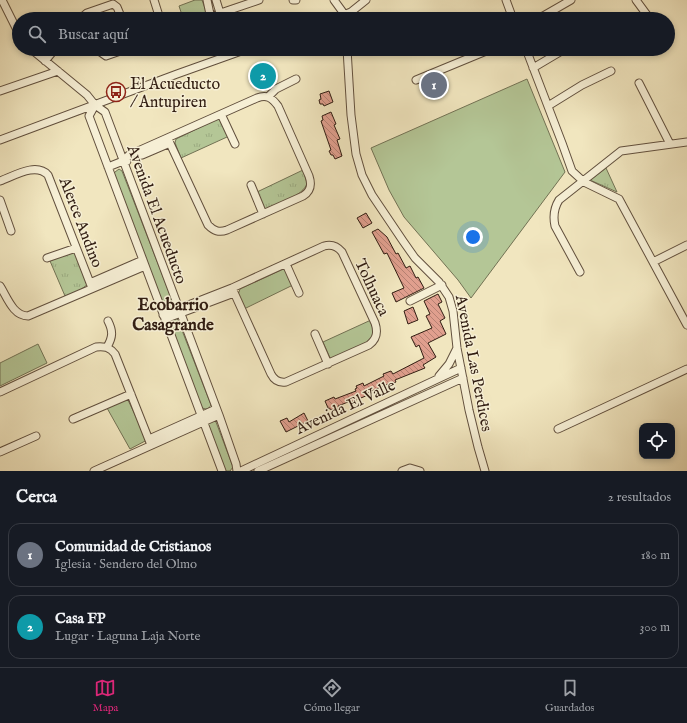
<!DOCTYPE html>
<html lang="es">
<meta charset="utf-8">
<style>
body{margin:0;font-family:"IM FELL English",serif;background:#242831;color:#f1f3f6}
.controls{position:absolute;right:12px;bottom:12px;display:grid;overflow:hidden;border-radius:8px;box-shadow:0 2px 6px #0003}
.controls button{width:36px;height:36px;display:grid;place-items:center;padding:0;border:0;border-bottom:1px solid #363941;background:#171b24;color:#f1f3f6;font:20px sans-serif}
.you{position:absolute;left:473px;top:237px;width:14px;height:14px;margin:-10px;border:3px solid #fff;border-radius:50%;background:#1a73e8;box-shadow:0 0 0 6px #1a73e833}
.badge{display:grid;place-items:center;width:26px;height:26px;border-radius:50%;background:#db2777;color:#fff;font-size:13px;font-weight:700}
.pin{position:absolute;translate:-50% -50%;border:2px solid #fff;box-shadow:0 1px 4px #0006}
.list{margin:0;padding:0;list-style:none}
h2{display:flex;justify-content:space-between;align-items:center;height:52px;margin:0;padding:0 16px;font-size:17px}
h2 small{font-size:13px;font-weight:400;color:#9ea1a6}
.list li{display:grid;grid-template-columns:26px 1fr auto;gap:12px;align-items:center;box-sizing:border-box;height:64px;margin:0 8px 8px;padding:0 8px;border:1px solid #363941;border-radius:12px}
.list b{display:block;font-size:15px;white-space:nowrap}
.list p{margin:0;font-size:13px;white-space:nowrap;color:#9ea1a6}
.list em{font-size:13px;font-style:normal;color:#9ea1a6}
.icon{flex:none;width:22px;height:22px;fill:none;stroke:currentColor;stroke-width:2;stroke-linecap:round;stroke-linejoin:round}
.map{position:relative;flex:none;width:687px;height:471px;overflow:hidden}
.search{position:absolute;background:#171b24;box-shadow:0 2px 6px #0003;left:12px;right:12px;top:12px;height:44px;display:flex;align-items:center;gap:10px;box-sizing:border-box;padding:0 14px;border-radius:22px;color:#9ea1a6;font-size:15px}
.sheet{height:196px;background:#171b24}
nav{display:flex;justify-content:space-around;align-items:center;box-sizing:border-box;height:56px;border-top:1px solid #363941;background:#171b24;font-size:11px;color:#9ea1a6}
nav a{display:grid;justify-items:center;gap:2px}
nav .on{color:#db2777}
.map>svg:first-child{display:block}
</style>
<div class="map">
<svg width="687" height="471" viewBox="0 0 687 471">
<defs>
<pattern id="park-tufts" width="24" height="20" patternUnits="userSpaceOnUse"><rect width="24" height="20" fill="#b4c696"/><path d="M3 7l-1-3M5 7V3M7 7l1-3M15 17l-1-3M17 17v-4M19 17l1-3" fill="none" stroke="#9baa80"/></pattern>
<pattern id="building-back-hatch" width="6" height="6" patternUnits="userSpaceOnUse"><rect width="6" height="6" fill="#e09f8e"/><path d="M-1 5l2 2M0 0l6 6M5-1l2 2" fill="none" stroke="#b68173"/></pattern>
</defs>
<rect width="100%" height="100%" fill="#f1e6bf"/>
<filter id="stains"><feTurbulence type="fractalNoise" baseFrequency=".005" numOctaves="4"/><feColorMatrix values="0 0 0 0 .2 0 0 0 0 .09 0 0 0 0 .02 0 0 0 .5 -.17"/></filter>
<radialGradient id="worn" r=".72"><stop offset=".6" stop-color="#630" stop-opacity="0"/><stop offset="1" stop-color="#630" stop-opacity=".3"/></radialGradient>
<path fill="#b4c696" stroke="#727254" d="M195 0H202L207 14 195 19H180L183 18 179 6Z
M527 79 565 172 471 298 458 280 404 217 389 190 371 148Z
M119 169 122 171 174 305 173 308 167 310 164 309 113 175 115 172Z
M283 269H285L293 285 244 309 238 295 240 289Z
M176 318 178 320 211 405 209 408 206 409 202 408 170 323 171 320Z
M371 320C372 324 376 330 374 335 370 344 341 355 331 360L323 342Z
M38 344 47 363 0 386V363Z
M127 398 147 440 130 449 107 408Z
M213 420 216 422 233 467 230 471H225L208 426 209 421Z"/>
<path fill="url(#park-tufts)" stroke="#727254" d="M219 118H220L228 136 227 137 181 158 175 143 176 139Z
M606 168 617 192 590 180Z
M303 170 307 183C304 196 276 204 264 210L257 192Z
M73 251 76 253 88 284 79 291 65 296 50 261Z"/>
<path fill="url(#building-back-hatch)" stroke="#311d12" d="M265 71 270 80 258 83 256 77Z
M329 91 333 102 324 106 323 104H320L319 100 321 99 320 94Z
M331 112 336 124 334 125 340 139 337 140 342 156 335 159 333 155H331L329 151 331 150 321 121 323 120 322 116Z
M366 213 372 223 363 228 357 218Z
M378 229 387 237 396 254 398 253 406 268 410 266 416 278 418 277 424 288 396 302 392 293 404 288 387 253 384 254 372 232Z
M438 294 442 302 438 304 445 318 440 321 446 334 428 343 436 357 423 365 425 368 395 380 396 382 389 385 388 384 367 393 368 395 349 403 348 402 338 406 339 408 332 410 328 408 325 401 334 397 335 399 356 391 355 389 357 388 356 386 363 383 364 386 384 376 383 374 391 371 393 374 424 358 419 345 416 347 411 337 432 328 426 316 430 314 424 301Z
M413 307 418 320 408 324 404 311Z
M304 413 308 421 286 432 280 421 287 418 289 422Z"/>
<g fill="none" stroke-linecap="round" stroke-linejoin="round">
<defs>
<path id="minor" d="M2 0 19 34
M154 0 160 19
M207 0 211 19
M216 0 220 13V19
M293 0H296
M334 0 342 11 345 19
M506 0 513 19
M636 0 650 19
M80 19 87 13 113 4 117 7 122 19
M203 19 259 0
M333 19 351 12 366 0
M538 19 571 0
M31 49 87 95 95 105 105 112 219 415 236 464 237 471
M96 49 106 56 126 49
M347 49 351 115 356 154 362 175 372 195 403 241 415 258 439 282 449 297 453 311 457 348 469 410 478 447 485 471
M526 49 562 143 572 171 584 182 619 199 687 325
M45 61 55 49
M533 68 565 49
M416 80 491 49
M639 83 670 144
M0 91 58 71
M268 97 276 89 296 79
M95 105 89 116 222 471
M548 106 582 85 611 71
M221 114 235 144
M0 140 177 74 247 49
M142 155 170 143
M123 161 129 155 257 98C267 94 272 98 278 106L309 176C312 185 311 191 303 196L227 230C219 233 214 231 208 225L168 139
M108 167 123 161H127
M0 181C14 176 36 162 48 175L92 288
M251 185 263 214
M0 200 11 231
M47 258 76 248
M653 262 687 245
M286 264 299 293
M580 272 555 226C553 217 554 208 559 200L621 151 687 142
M90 283 143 260
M0 286C7 297 13 316 28 316L145 266
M410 301 442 285
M163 315 232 288 324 246C331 244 337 246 342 252L375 323C378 332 377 339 369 345L286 382C279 383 274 380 271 374L232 288
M165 319 234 293
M315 334 328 364
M107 347C113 337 113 331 108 321
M439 376 449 364 457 348
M0 392 96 347C104 346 110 347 115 354L151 445
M73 419 131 394
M558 429 687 369
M149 439 216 409
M0 452 36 436
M94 471 219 415
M241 471 461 368
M258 471 463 378
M402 471 410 468 420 471"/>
</defs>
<use href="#minor" stroke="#614f3d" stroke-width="9"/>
<use href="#minor" stroke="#f6efd5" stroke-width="7"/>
</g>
<defs>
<symbol id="bus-ring" viewBox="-11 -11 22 22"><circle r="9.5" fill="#f6efd5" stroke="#8f2418" stroke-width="1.5"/><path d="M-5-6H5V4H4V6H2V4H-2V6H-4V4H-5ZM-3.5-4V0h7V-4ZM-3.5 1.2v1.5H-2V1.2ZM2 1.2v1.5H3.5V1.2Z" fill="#8f2418"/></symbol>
</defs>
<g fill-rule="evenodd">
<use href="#bus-ring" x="105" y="81" width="22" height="22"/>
</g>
<g text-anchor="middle" stroke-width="3" stroke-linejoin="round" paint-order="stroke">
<g font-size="16" fill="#311d12" stroke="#f6efd5" text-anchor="start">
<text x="130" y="89">El Acueducto<tspan x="130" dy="18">/ Antupiren</tspan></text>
</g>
<g font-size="16" fill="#311d12" stroke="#f6efd5">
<text transform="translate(158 214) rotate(70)" y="6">Avenida El Acueducto</text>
<text transform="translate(82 222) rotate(69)" y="6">Alerce Andino</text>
<text transform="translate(373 287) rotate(65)" y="6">Tolhuaca</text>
<text transform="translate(475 363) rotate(79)" y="6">Avenida Las Perdices</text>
<text transform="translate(345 406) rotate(-25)" y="6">Avenida El Valle</text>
</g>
<g font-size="17" font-weight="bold" fill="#311d12" stroke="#f6efd5">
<text x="173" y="310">Ecobarrio<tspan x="173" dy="20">Casagrande</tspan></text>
</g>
</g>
<rect width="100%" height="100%" filter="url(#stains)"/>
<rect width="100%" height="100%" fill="url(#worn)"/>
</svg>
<div class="controls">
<button><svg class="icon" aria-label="locate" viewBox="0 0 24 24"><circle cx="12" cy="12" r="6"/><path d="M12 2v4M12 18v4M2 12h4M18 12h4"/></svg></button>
</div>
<div class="you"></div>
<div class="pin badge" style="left:434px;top:85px;background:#6b7280">1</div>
<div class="pin badge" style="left:263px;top:76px;background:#0f9aa8">2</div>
<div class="search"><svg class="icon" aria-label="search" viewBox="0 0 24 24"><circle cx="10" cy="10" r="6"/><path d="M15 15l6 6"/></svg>Buscar aquí</div>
</div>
<section class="sheet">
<h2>Cerca<small>2 resultados</small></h2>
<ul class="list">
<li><span class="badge" style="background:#6b7280">1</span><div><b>Comunidad de Cristianos</b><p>Iglesia · Sendero del Olmo</p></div><em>180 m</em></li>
<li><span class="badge" style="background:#0f9aa8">2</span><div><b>Casa FP</b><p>Lugar · Laguna Laja Norte</p></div><em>300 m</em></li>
</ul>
</section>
<nav>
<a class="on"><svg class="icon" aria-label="map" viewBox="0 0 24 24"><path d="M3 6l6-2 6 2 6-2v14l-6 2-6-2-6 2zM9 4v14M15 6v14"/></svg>Mapa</a>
<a><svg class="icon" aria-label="directions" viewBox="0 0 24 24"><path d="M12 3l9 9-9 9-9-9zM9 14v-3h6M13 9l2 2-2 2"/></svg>Cómo llegar</a>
<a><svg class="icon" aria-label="saved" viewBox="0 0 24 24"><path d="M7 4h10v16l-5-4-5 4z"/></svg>Guardados</a>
</nav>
